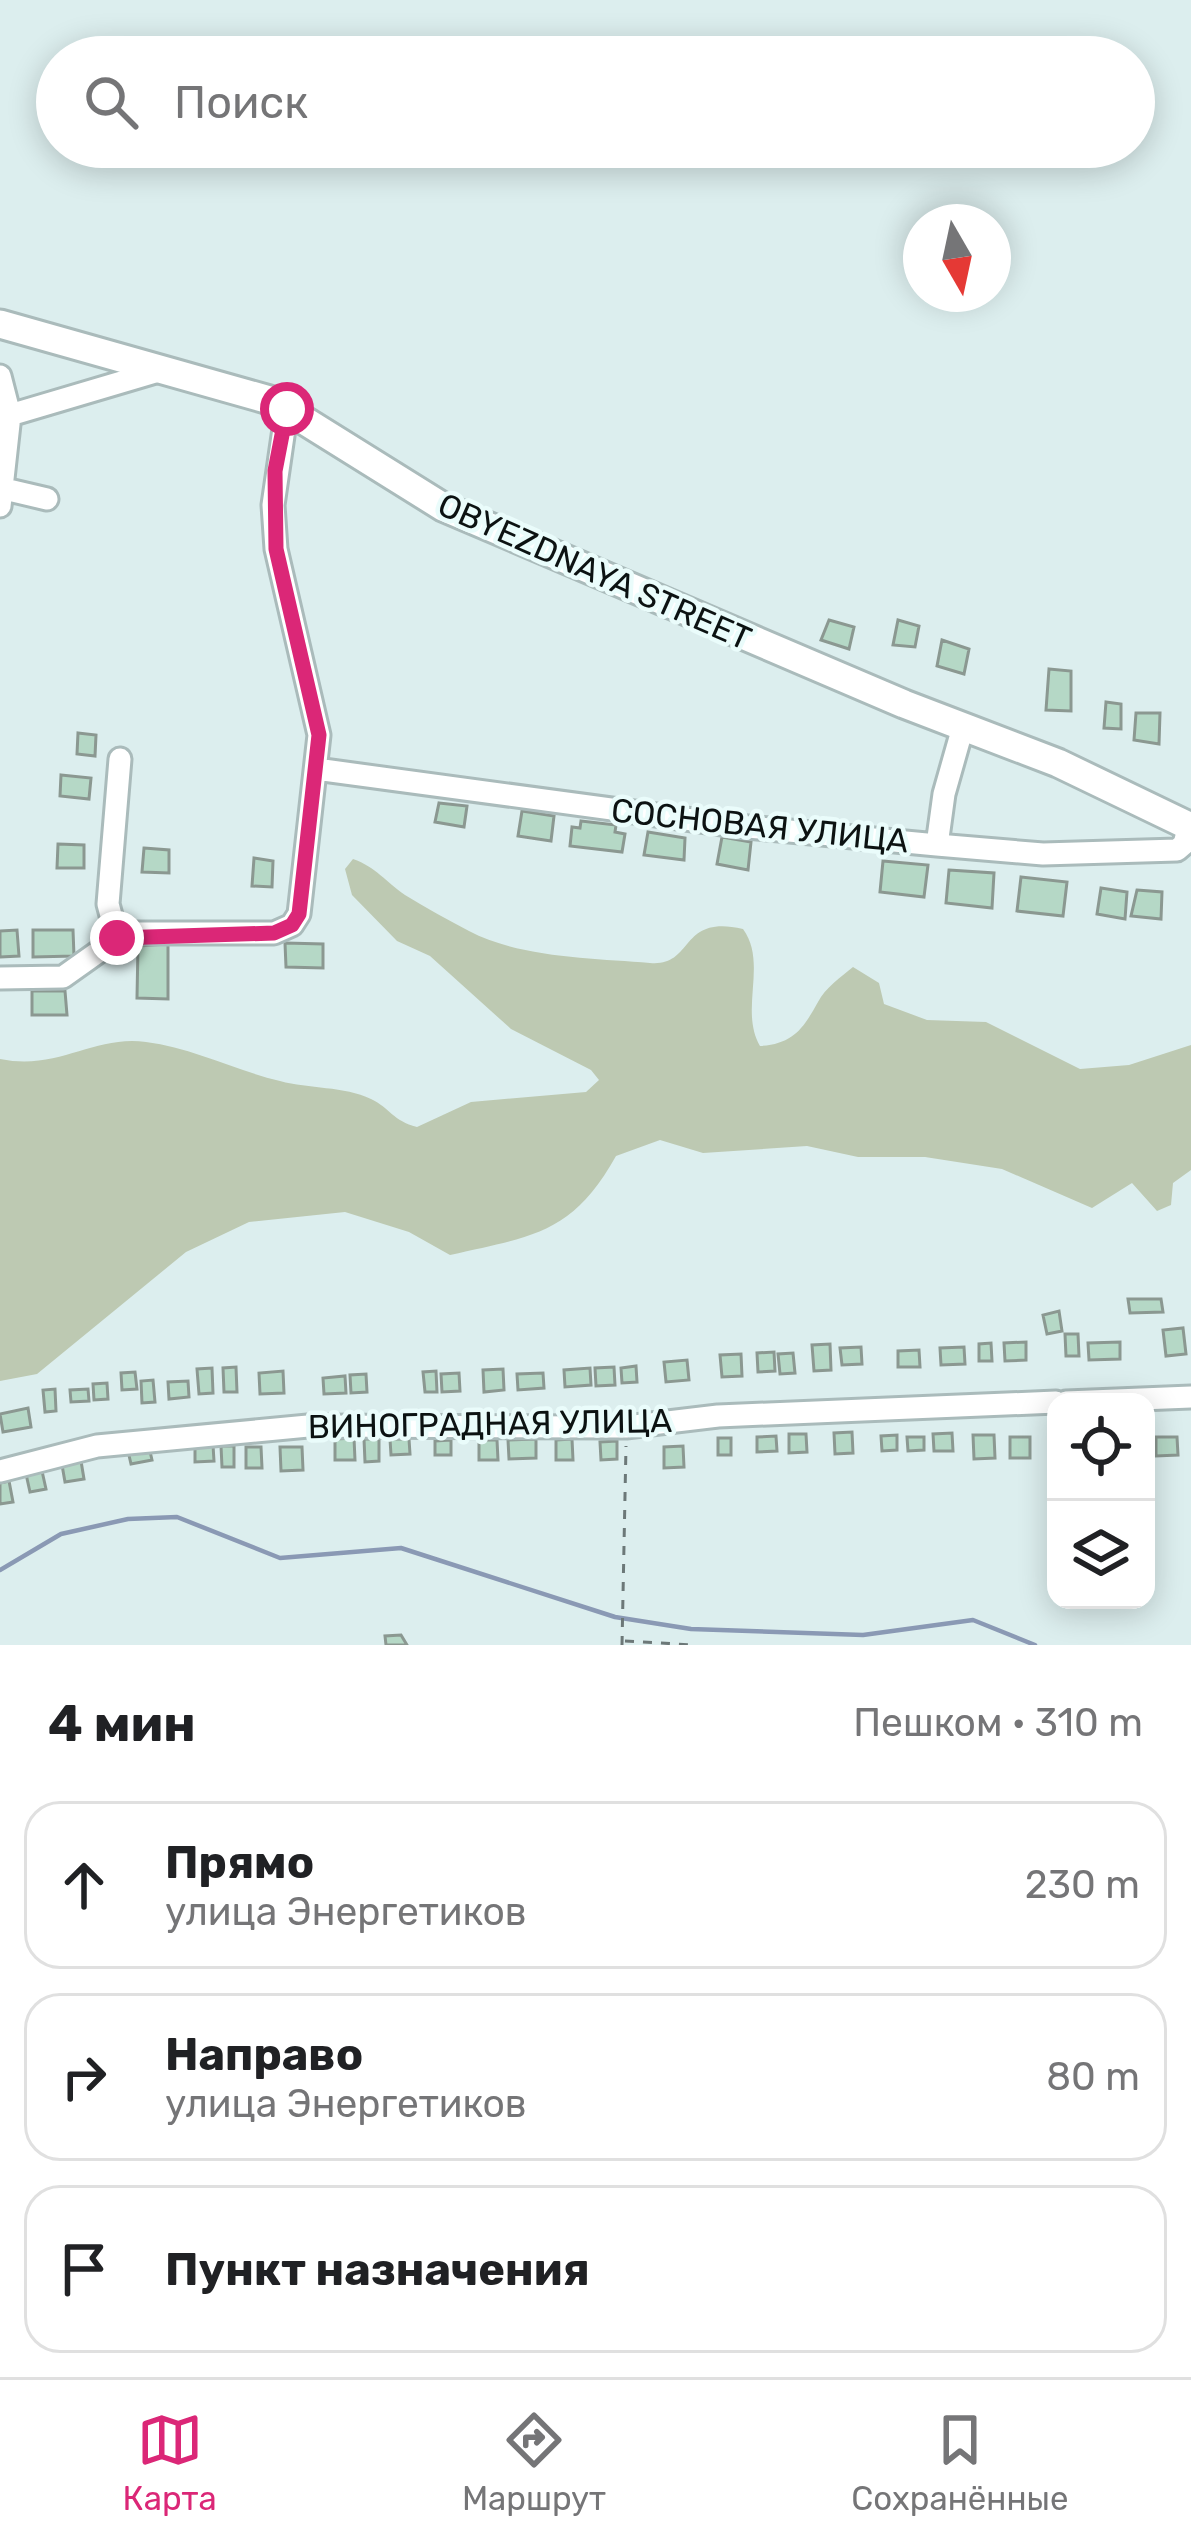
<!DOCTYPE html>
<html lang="ru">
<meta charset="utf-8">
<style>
body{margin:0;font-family:Rubik,sans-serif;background:#f2f2f2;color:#202124}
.controls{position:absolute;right:36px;bottom:36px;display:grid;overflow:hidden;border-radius:24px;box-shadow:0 6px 30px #0003}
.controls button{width:108px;height:108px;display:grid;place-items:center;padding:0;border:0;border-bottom:3px solid #e0e0e0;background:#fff;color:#202124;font:60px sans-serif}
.compass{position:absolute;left:903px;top:204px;width:108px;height:108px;border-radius:50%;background:#fff;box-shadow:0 6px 30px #0003;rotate:171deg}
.stop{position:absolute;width:36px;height:36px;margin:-27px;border:9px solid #db2777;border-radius:50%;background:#fff}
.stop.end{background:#db2777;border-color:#fff;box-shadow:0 3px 12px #0008}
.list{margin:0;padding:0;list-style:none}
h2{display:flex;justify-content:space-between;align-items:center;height:156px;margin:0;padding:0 48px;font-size:51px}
h2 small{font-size:39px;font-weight:400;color:#757577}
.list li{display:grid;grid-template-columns:78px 1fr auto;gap:36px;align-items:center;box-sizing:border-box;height:168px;margin:0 24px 24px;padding:0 24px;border:3px solid #e0e0e0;border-radius:36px}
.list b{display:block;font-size:45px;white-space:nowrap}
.list p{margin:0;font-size:39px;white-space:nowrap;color:#757577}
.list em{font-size:39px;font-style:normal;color:#757577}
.icon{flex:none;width:66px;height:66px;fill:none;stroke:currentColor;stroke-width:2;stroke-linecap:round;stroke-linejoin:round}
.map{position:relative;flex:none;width:1191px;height:1645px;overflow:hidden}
.search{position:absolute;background:#fff;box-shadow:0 6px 30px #0003;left:36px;right:36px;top:36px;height:132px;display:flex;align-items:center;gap:30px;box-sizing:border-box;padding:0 42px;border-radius:66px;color:#757577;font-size:45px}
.sheet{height:732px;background:#fff}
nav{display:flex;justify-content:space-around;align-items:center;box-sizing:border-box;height:168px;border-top:3px solid #e0e0e0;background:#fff;font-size:33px;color:#757577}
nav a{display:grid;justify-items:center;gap:6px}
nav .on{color:#db2777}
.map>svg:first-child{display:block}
</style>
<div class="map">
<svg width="1191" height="1645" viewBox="0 0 1191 1645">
<rect width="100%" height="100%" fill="#dceeee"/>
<path fill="#bdc9b2" d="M353 859C376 867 386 882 405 895 426 908 448 920 469 931 520 958 593 958 650 963 695 967 678 914 743 929 768 963 739 1010 760 1046 793 1044 803 1029 818 1002 825 988 841 977 853 967L879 983 884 1004 927 1020 986 1022 1080 1069 1129 1065 1191 1045V1170L1173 1183 1171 1205 1157 1211 1132 1183 1092 1208 1002 1169 925 1157H858L807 1146 703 1153 660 1140 616 1156C572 1235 532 1236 450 1255L409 1232 345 1212 249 1222 186 1252 37 1374 0 1381V1059C59 1071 93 1035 146 1042 193 1048 234 1070 280 1081 309 1089 344 1086 371 1099 390 1108 393 1121 417 1127L471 1102 586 1092 599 1080 591 1070 511 1029 430 956 397 941 352 895 345 869Z"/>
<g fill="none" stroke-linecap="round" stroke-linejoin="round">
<path stroke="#8a99b4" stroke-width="4.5" d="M0 1570 61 1534 128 1519 177 1517 280 1558 401 1548 615 1617 691 1629 863 1635 973 1620 1035 1645"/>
</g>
<path fill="#b5d8c6" stroke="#8b9891" stroke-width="3" d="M829 620 854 627 849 649 821 640Z
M898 620 919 626 915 647 893 645Z
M942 640 969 649 964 674 937 666Z
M1049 669 1071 671V711L1046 710Z
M1106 702 1121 704V729L1104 728Z
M1136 713H1160L1159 744 1134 740Z
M78 733 96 735 95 756 77 754Z
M61 775 91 778 89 799 60 796Z
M439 803 467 806 464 827 435 822Z
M522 811 554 816 551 841 518 836Z
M581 821 616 825 615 832 625 834 622 852 570 846 572 827 580 828Z
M648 832 685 838 684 860 644 855Z
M722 837 751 842 748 870 717 864Z
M58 844 84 845V868H57Z
M144 848 169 850V873L142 872Z
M254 858 273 861 272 887 252 886Z
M883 861 928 865 924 897 880 892Z
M949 870 994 873 992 908 946 903Z
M1021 877 1067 882 1063 916 1017 911Z
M1101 888 1127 892 1125 919 1097 914Z
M1137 890 1162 892 1161 919 1131 916Z
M17 930 19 956 0 957V931Z
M33 930H73L74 956 33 957Z
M285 943 323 944V968L286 967Z
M168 944V999L137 998 138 946Z
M32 991H65L67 1015H32Z
M1128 1299H1161L1163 1312 1130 1313Z
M1059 1311 1062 1331 1047 1334 1043 1315Z
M1183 1328 1186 1354 1166 1356 1163 1330Z
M1065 1334H1078L1079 1356H1066Z
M1026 1342V1360L1005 1361 1004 1343Z
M1120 1342V1359L1089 1360 1088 1343Z
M991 1343 992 1361H979V1344Z
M830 1344 831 1370 814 1371 812 1345Z
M861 1347 862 1364 842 1365 840 1348Z
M964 1347 965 1364 941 1365 940 1348Z
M919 1350 920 1367H898V1351Z
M774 1352 775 1371 758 1372 757 1353Z
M793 1353 795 1373 780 1374 778 1354Z
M741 1354 742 1376 722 1377 720 1355Z
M687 1360 689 1380 666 1382 664 1362Z
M636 1366 637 1382 622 1383 621 1368Z
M236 1367 237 1392H224L223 1368Z
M614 1367 615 1385 596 1386 595 1368Z
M212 1368 213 1393 199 1394 197 1369Z
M590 1368 591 1385 565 1387 564 1370Z
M503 1369 504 1390 484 1392 483 1370Z
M283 1371 284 1393 260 1394 259 1373Z
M436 1371 437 1392H425L423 1372Z
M135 1372 137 1389 122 1390 121 1373Z
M459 1373 460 1391 442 1392 441 1374Z
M543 1373 544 1388 518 1390 517 1374Z
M366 1374 367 1392 351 1393 350 1375Z
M345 1376 346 1393 324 1394 323 1378Z
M153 1380 155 1402 142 1403 141 1381Z
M188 1381 189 1397 169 1399 168 1382Z
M107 1383 108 1399 94 1400 93 1384Z
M55 1389 56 1411 45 1412 43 1390Z
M88 1389 89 1401 71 1402 70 1390Z
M28 1408 31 1427 3 1432 0 1414Z
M852 1432 853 1453 835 1454 834 1433Z
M952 1433 953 1451H934L933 1434Z
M789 1434H806L807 1452 789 1453Z
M897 1435V1450L882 1451 881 1436Z
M973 1435H994L995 1458 974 1459Z
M776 1436 777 1451 757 1452V1437Z
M907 1437H924V1450L908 1451Z
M1010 1437H1030V1458H1010Z
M1156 1437H1177L1178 1455 1156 1456Z
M354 1438 355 1460H335V1439Z
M718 1438H731V1455H718Z
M364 1439H379V1461L365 1462Z
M390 1439H409L410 1454 391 1455Z
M536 1439V1458L509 1459 508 1440Z
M572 1439 573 1460H556V1440Z
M451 1440V1455H435V1441Z
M479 1440H497L498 1460H479Z
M617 1441V1459L601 1460 600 1442Z
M195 1445H213L214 1461 195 1462Z
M221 1446H234V1467H222Z
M683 1446 684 1467 664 1468V1447Z
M149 1447 152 1460 131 1464 128 1451Z
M246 1447H261L262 1468H246Z
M280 1447H302L303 1470 281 1471Z
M81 1461 84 1479 65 1482 62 1465Z
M42 1471 46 1489 30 1492 26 1474Z
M9 1481 13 1502 0 1504V1483Z
M401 1635 407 1645H386L385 1636Z"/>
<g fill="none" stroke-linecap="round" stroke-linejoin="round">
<defs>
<path id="minor" d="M0 376 10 415 0 506
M0 418 162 370
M0 488 47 499
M316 769 737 826 937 845 1043 854 1177 850 1184 844 1189 825
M937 845 944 794 963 727
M117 938 108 904 120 759
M0 978 63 977 125 933H274L292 925 299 914 319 735 276 549 273 505 287 408
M1066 1402 1191 1397
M0 1471 97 1446 308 1426 626 1427 718 1416 1056 1402"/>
<path id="major" d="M0 324 273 401 443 507 904 704 1058 763 1191 827"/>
</defs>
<use href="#minor" stroke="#abb" stroke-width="27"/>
<use href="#major" stroke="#abb" stroke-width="33"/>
<path stroke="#6c7878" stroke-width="3" stroke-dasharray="9 9" stroke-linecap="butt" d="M625 1641 694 1645
M622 1645 626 1446"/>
<use href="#minor" stroke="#fff" stroke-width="21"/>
<use href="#major" stroke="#fff" stroke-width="27"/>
</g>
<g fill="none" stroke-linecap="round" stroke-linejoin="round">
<path stroke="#db2777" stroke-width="15" d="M117 938 274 933 292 925 299 914 319 735 276 549 275 471 287 409"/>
</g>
<g text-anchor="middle" stroke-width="9" stroke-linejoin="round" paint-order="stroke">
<g font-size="33" fill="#0c1212" stroke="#eafcfb">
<text transform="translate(595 571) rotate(24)" y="12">OBYEZDNAYA STREET</text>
<text transform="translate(760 825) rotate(6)" y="12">СОСНОВАЯ УЛИЦА</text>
<text transform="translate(490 1423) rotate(-1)" y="12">ВИНОГРАДНАЯ УЛИЦА</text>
</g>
</g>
</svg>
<div class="controls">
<button><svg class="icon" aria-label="locate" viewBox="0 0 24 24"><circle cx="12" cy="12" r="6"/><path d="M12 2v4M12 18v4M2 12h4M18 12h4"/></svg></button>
<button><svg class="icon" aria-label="layers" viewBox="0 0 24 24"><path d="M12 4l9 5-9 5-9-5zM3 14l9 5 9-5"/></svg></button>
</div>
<svg class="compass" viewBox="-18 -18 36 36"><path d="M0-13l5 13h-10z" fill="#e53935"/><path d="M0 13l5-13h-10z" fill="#757577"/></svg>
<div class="stop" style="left:287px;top:409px"></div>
<div class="stop end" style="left:117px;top:938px"></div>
<div class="search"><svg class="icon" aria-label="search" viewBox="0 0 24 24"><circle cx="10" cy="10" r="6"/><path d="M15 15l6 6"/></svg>Поиск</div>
</div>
<section class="sheet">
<h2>4 мин<small>Пешком · 310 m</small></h2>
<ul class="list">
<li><svg class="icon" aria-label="ahead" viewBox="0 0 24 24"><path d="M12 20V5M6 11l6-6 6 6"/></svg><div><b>Прямо</b><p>улица Энергетиков</p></div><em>230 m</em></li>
<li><svg class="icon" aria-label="right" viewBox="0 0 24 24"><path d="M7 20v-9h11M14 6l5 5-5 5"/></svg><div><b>Направо</b><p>улица Энергетиков</p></div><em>80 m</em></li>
<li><svg class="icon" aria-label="arrive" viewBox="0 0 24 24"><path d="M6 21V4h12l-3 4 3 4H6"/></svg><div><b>Пункт назначения</b></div></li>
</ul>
</section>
<nav>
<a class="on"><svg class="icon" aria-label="map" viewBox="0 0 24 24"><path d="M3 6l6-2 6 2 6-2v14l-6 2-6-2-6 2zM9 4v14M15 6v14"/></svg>Карта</a>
<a><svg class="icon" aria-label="directions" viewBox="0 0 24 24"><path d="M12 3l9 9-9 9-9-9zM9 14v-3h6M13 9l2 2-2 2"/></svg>Маршрут</a>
<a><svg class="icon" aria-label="saved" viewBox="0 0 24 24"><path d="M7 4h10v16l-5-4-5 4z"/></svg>Сохранённые</a>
</nav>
